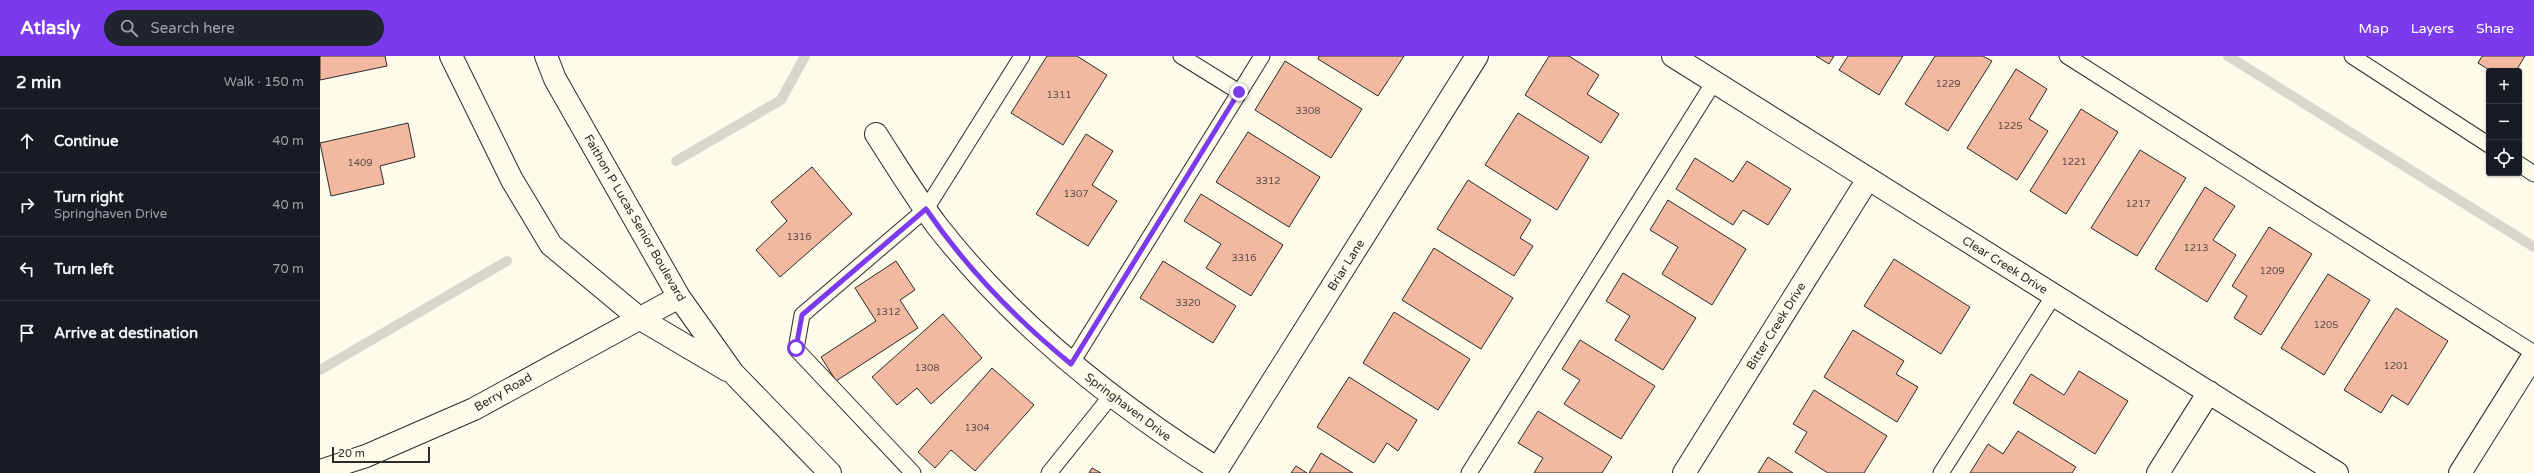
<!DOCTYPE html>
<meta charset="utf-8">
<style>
body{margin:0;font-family:"Varela Round",sans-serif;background:#20242c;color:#f1f3f6}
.controls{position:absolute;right:12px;top:12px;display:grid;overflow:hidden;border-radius:4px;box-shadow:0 1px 3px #0004}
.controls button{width:36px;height:36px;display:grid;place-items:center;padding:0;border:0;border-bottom:1px solid #363941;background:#171b24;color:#f1f3f6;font:20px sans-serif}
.scale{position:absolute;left:12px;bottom:10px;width:98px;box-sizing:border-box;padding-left:4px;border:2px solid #2b2b2b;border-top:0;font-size:11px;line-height:14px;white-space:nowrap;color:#2b2b2b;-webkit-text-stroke:3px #fdfbea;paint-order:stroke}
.stop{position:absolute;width:12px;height:12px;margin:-9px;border:3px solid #7c3aed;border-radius:50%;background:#fff}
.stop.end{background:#7c3aed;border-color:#fff;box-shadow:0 1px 4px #0008}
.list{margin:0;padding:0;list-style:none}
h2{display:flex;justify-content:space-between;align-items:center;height:52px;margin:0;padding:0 16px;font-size:17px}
h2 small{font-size:13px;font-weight:400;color:#9ea1a6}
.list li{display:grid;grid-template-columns:26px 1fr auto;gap:12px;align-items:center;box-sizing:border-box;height:64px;padding:0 16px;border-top:1px solid #363941}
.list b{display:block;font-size:15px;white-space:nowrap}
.list p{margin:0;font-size:13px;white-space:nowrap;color:#9ea1a6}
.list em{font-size:13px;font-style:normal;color:#9ea1a6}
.icon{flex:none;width:22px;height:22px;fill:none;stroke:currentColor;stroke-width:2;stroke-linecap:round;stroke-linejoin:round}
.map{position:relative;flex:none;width:2214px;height:417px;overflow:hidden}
header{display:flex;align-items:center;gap:24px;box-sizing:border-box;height:56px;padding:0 20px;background:#7c3aed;color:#fff}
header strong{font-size:19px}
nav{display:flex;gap:22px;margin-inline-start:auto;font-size:14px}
.search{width:280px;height:36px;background:#20242c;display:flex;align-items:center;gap:10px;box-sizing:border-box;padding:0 14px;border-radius:22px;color:#9ea1a6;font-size:15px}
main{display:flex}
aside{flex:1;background:#171b24}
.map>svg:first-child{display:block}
</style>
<header>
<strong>Atlasly</strong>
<div class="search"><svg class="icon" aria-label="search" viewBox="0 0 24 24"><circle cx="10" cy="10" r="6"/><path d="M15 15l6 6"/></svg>Search here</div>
<nav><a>Map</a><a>Layers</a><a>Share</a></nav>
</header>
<main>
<aside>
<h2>2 min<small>Walk · 150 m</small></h2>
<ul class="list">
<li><svg class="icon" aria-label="ahead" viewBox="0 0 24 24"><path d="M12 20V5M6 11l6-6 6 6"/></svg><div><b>Continue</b></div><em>40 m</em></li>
<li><svg class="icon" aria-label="right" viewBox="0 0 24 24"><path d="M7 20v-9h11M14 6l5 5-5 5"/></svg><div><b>Turn right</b><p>Springhaven Drive</p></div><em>40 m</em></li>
<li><svg class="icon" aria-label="left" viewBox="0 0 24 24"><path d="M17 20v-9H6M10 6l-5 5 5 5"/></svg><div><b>Turn left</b></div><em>70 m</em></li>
<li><svg class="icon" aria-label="arrive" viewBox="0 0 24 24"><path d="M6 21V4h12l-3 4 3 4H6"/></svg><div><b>Arrive at destination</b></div></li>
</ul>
</aside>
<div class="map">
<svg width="2214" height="417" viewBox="0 0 2214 417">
<rect width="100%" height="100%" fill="#fdfbea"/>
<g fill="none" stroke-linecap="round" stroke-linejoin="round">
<path stroke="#d8d7c9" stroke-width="10" d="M1908 0 2214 191
M356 105 461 44 485 0
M0 314 187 205"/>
</g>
<path fill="#f2b8a0" stroke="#2b2b2b" d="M0 0H65L67 10 0 24Z
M727 0H757L787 19 743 89 691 57Z
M999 0H1084L1058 40 998 3Z
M1229 0H1249L1279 19 1267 38 1299 58 1281 87 1205 39Z
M1496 0H1514L1509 8Z
M1528 0H1583L1559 39 1519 14Z
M1615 0H1663L1672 5 1628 75 1585 48Z
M2162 0H2205L2196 15H2171L2158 7Z
M965 5 1042 53 1011 102 935 54Z
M1696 13 1727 33 1709 63 1728 75 1697 124 1647 92Z
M1761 53 1798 76 1746 158 1710 135Z
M1198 57 1269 101 1237 154 1165 109Z
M88 67 95 101 60 110 64 128 11 140 0 87Z
M928 76 1000 121 969 171 896 126Z
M766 78 793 95 772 129 797 145 768 190 716 158Z
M1820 94 1866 122 1817 200 1771 172Z
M1375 102 1413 126 1427 105 1471 133 1448 169 1423 154 1413 169 1356 133Z
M492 111 532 158 460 221 436 194 467 165 451 146Z
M1148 124 1211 164 1200 182 1213 190 1194 220 1117 173Z
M1885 131 1915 150 1893 184 1916 199 1887 246 1835 213Z
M881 138 963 189 931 240 886 212 901 188 864 165Z
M1348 144 1426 193 1392 249 1342 218 1358 191 1330 174Z
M1949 171 1992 198 1941 279 1914 262 1927 240 1912 230Z
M1114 192 1193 242 1161 293 1082 244Z
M1574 203 1650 251 1621 298 1544 250Z
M576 205 595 234 580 244 598 272 516 325 501 301 556 265 535 232Z
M843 205 916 250 893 287 820 242Z
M1303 217 1376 262 1343 314 1295 284 1310 260 1286 245Z
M2008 218 2050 244 2004 319 1961 292Z
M2076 252 2128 285 2088 349 2072 339 2061 357 2024 334Z
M1074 256 1150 303 1118 354 1043 307Z
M623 258 662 302 611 348 597 332 577 349 552 321Z
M1533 274 1584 305 1576 318 1598 331 1577 366 1504 321Z
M1260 284 1335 330 1301 383 1244 348 1260 324 1242 313Z
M672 312 714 349 655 415 631 394 615 412 598 396Z
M1759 315 1808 345 1775 398 1693 347 1711 318 1744 339Z
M1029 321 1097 364 1078 395 1067 387 1054 407 997 371Z
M1494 334 1567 380 1544 417H1508L1475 396 1487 376 1473 368Z
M1218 355 1292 401 1282 417H1214L1223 402 1198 387Z
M1698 375 1756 411 1752 417H1650L1668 388 1683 398Z
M1001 397 1033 417H989Z
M1448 401 1473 417H1438Z
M976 410 987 417H971Z
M772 412 781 417H769Z"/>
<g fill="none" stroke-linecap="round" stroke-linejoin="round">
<defs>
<path id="lane" d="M861 0 919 36
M1747 0 2214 297
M2032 0 2169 89
M2199 108 2214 118
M751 308 942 0
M593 417 476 293 482 259 606 153 702 0
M729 417 791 340
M1149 417 1394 26
M1621 417 1734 239"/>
<path id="street" d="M1353 0 2017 417
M556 78C576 109 596 142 618 171 695 269 793 347 898 413
M895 417 1157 0
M1364 417 1548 123
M1838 417 1889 336"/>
<path id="secondary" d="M131 0 192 124 231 189 319 262 407 314
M226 0 235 23 359 241 413 317 510 417
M0 415 46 400 154 353 359 241
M2140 417 2214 299"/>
</defs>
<use href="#lane" stroke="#2b2b2b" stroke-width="17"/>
<use href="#street" stroke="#2b2b2b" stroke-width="24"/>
<use href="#secondary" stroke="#2b2b2b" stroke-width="24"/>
<use href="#lane" stroke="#fdfbea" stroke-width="15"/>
<use href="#street" stroke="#fdfbea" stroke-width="22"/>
<use href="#secondary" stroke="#fdfbea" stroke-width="22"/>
</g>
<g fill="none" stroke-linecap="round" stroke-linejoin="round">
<path stroke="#7c3aed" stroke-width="5" d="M476 292 482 259 606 153C645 210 697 264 751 308L919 36"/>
</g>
<g text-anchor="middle" stroke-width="3" stroke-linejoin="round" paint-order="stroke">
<g font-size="10" fill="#5d4e48">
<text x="1628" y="31">1229</text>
<text x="739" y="42">1311</text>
<text x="988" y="58">3308</text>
<text x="1690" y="73">1225</text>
<text x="1754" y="109">1221</text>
<text x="40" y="110">1409</text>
<text x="948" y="128">3312</text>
<text x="756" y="141">1307</text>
<text x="1818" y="151">1217</text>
<text x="479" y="184">1316</text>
<text x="1876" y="195">1213</text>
<text x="924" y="205">3316</text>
<text x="1952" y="218">1209</text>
<text x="868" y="250">3320</text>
<text x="568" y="259">1312</text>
<text x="2006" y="272">1205</text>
<text x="2076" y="313">1201</text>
<text x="607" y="315">1308</text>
<text x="657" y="375">1304</text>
</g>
<g font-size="12" fill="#2b2b2b" stroke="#fdfbea">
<text transform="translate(315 162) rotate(60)" y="4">Faithon P Lucas Senior Boulevard</text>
<text transform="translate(1026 209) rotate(-58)" y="4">Briar Lane</text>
<text transform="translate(1685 209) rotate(32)" y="4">Clear Creek Drive</text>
<text transform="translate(1456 270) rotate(-58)" y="4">Bitter Creek Drive</text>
<text transform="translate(183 336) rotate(-30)" y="4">Berry Road</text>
<text transform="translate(808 351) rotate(37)" y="4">Springhaven Drive</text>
</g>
</g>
</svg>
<div class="controls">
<button>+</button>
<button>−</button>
<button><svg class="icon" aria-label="locate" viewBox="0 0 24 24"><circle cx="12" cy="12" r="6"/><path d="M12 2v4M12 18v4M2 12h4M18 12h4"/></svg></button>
</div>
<div class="scale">20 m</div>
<div class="stop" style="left:476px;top:292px"></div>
<div class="stop end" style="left:919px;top:36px"></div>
</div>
</main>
